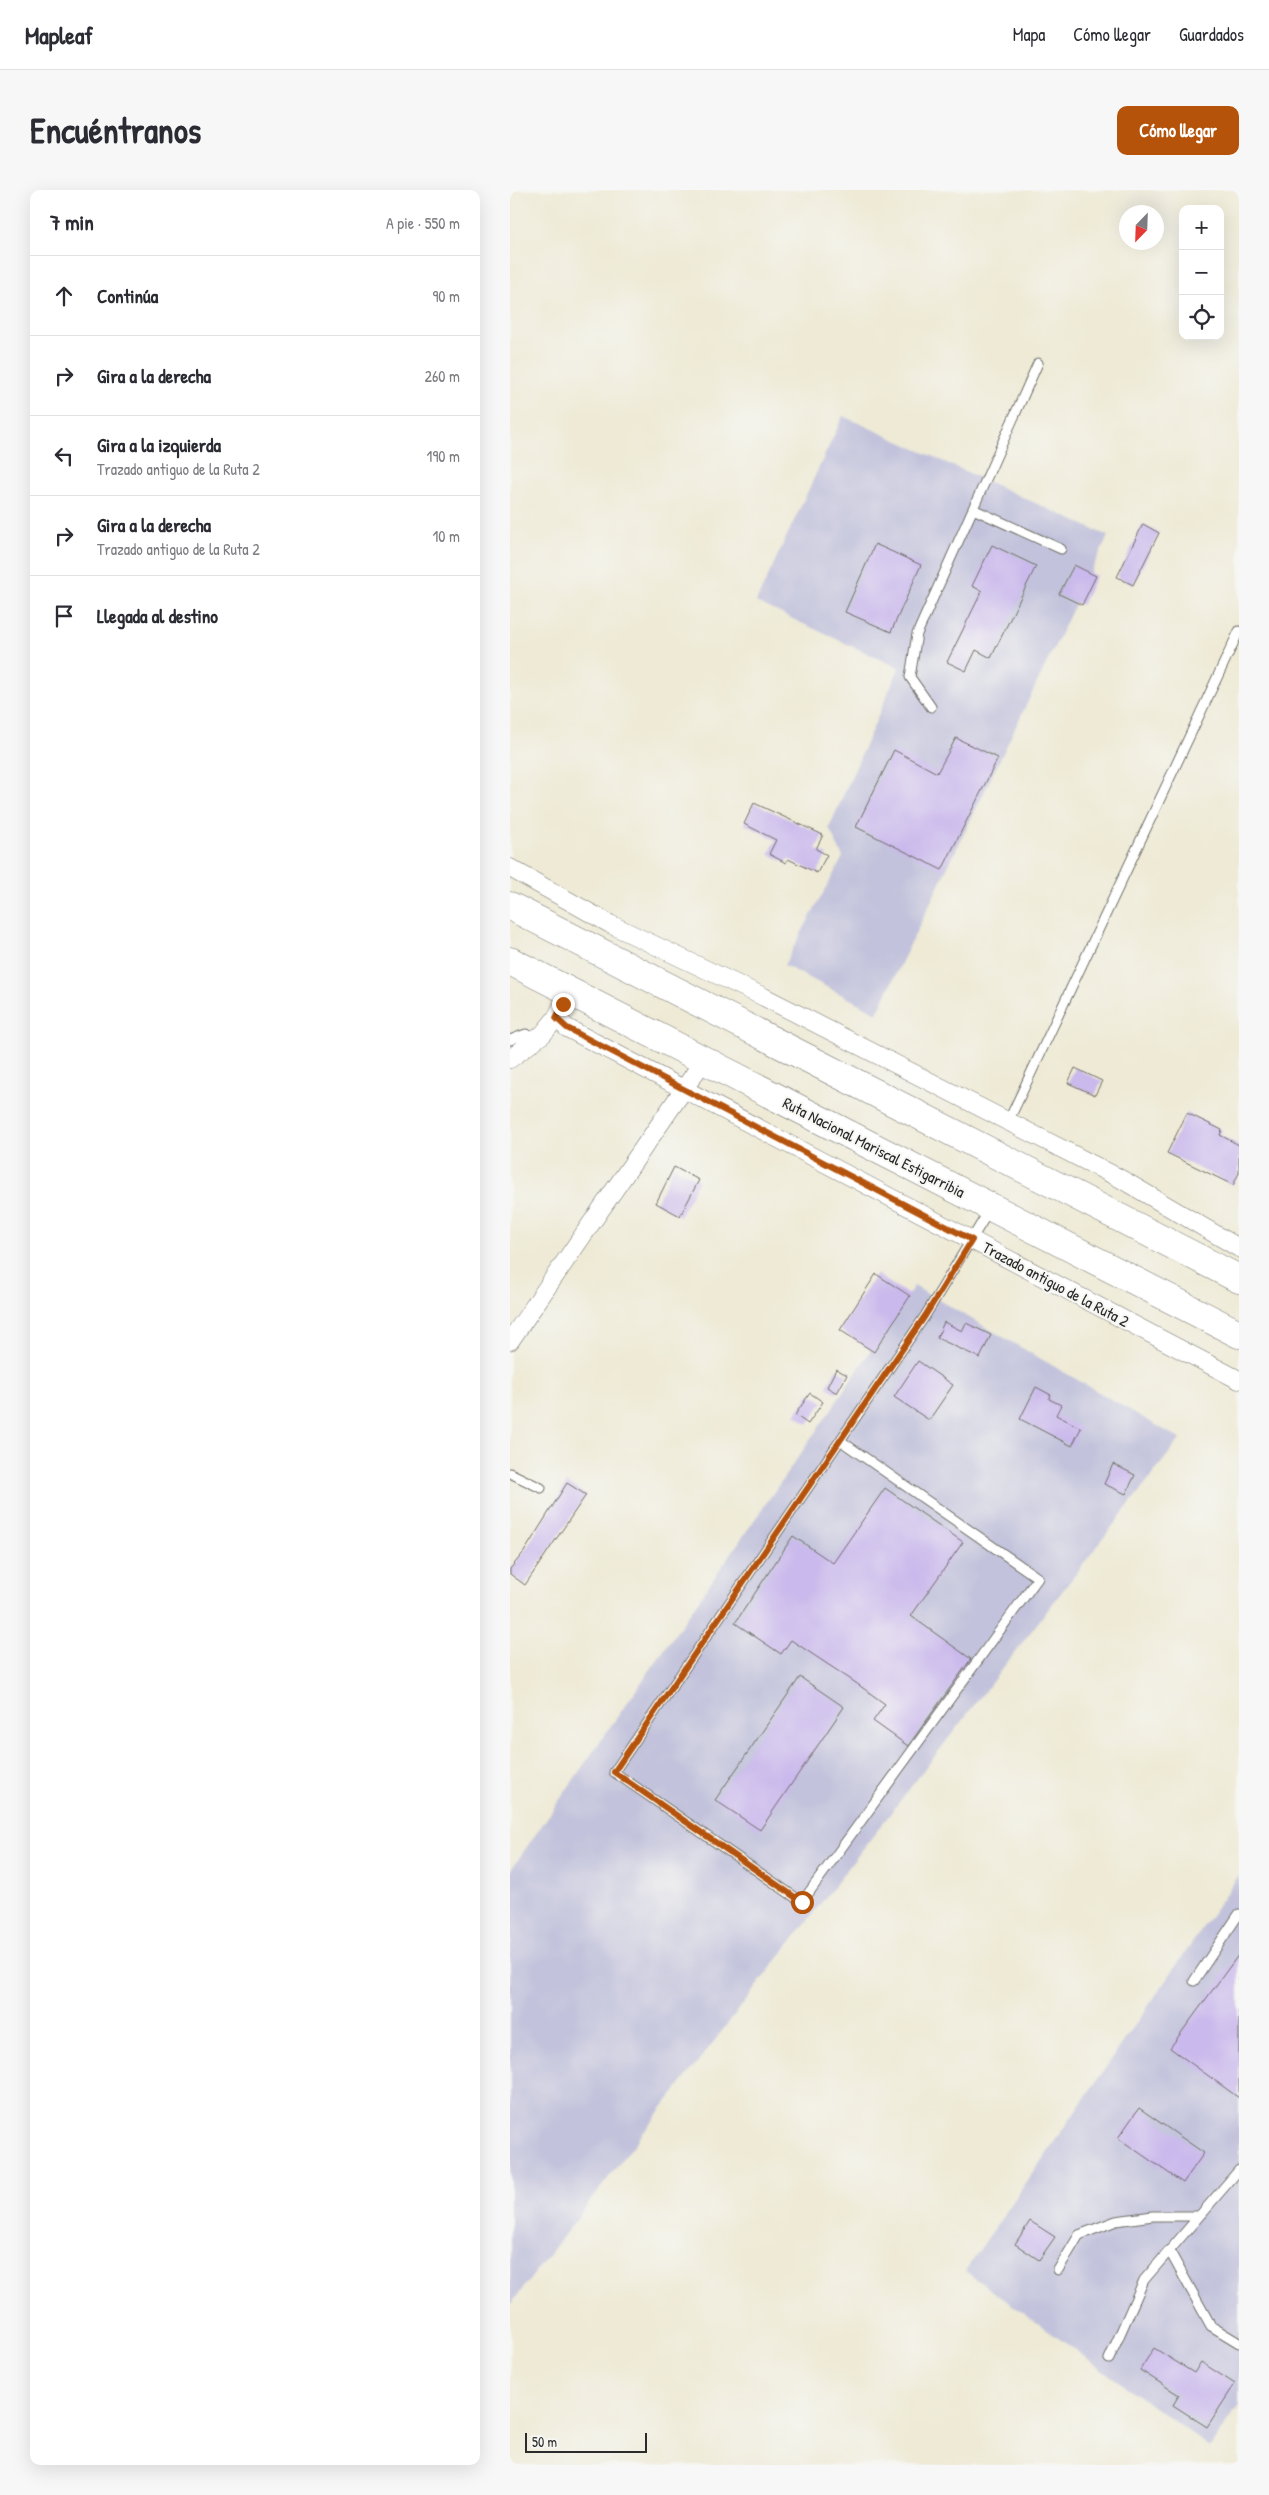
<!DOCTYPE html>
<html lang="es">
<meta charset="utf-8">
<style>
body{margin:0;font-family:"Patrick Hand",sans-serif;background:#f7f7f7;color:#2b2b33}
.controls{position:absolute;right:15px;top:15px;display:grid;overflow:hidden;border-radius:10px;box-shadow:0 5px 20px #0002}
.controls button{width:45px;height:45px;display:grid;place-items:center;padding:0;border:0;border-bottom:1px solid #e1e1e2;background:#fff;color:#2b2b33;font:25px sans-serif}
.compass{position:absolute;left:609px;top:15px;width:45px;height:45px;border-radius:50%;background:#fff;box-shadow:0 5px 20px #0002;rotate:203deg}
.scale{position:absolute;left:15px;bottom:12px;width:122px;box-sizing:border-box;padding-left:5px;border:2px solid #2b2b2b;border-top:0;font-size:14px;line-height:18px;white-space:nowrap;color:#2b2b2b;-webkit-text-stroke:4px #f6f6f2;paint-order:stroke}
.stop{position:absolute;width:15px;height:15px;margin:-11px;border:4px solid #b45309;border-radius:50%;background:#fff}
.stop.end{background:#b45309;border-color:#fff;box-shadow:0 1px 5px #0008}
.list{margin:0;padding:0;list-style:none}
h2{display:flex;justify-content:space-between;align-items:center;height:65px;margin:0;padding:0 20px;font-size:21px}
h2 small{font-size:16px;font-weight:400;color:#7c7c81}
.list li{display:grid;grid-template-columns:32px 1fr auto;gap:15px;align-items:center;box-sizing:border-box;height:80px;padding:0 20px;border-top:1px solid #e1e1e2}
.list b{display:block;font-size:19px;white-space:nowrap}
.list p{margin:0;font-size:16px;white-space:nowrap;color:#7c7c81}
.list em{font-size:16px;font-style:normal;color:#7c7c81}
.icon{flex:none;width:28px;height:28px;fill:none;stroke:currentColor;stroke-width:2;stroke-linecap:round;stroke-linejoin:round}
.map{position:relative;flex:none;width:729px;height:2275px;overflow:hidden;border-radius:10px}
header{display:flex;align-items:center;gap:30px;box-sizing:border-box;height:70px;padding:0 25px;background:#fff;border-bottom:1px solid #e1e1e2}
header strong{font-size:24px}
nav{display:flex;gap:28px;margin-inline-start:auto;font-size:18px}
.intro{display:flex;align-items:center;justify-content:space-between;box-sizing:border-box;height:120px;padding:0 30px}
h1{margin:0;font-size:35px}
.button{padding:12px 22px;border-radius:10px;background:#b45309;color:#fff;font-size:18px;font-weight:700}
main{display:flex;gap:30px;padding:0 30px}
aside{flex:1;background:#fff;border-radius:10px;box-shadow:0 5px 20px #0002}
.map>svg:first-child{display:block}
</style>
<header>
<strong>Mapleaf</strong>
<nav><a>Mapa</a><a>Cómo llegar</a><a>Guardados</a></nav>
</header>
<div class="intro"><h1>Encuéntranos</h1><a class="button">Cómo llegar</a></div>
<main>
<aside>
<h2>7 min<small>A pie · 550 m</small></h2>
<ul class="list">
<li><svg class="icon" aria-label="ahead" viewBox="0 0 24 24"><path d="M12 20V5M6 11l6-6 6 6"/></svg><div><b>Continúa</b></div><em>90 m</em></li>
<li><svg class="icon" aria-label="right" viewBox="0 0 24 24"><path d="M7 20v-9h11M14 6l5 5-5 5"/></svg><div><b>Gira a la derecha</b></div><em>260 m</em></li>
<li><svg class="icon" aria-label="left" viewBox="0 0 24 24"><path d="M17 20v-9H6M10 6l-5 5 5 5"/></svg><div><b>Gira a la izquierda</b><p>Trazado antiguo de la Ruta 2</p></div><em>190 m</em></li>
<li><svg class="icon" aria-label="right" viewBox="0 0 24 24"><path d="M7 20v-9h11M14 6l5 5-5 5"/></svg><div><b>Gira a la derecha</b><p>Trazado antiguo de la Ruta 2</p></div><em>10 m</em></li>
<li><svg class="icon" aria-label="arrive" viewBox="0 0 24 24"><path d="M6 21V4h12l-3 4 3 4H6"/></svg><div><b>Llegada al destino</b></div></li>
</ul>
</aside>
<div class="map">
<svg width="729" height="2275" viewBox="0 0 729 2275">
<rect width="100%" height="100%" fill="#f6f6f2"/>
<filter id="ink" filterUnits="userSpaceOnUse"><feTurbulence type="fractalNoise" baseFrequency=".02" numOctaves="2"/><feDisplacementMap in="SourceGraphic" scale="10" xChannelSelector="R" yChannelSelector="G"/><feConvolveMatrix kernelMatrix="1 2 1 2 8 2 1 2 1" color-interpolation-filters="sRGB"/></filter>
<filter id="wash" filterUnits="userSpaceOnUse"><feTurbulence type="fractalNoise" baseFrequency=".0096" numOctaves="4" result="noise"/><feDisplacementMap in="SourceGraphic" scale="20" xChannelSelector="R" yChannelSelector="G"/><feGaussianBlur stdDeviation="1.12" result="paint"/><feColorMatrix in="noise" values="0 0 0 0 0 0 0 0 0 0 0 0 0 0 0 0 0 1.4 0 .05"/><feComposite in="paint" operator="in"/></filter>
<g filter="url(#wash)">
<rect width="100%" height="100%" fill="#eeead6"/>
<path fill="#c2c2dc" d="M333 226 598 346 367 823 274 775 333 667 319 638 389 478 246 412Z
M404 1096 670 1249 0 2115V1681L321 1220Z
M729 1685V2215L700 2257 455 2081Z"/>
<g id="blocks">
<path fill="#cab9ec" d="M633 334 649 343 623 395 607 387Z
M365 354 411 375 381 442 335 422Z
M482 355 526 376 481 468 466 460 456 481 437 472 472 401 462 396Z
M564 375 586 386 572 415 549 404Z
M446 548 488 568 432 680 346 637 384 560 427 583Z
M244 613 313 645 306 659 317 665 307 683 278 669 276 673 259 664 266 650 234 634Z
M565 878 592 891 585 905 558 893Z
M677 923 712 940 710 945 729 955V983L723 995 657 963Z
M164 977 189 990 170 1026 146 1013Z
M366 1084 400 1106 364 1162 330 1140Z
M434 1132 452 1141 456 1133 481 1145 470 1168 427 1148Z
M408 1171 443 1195 419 1230 384 1207Z
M326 1179 337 1185 327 1203 317 1197Z
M526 1197 541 1205 539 1209 551 1215 546 1225 571 1238 562 1256 510 1229Z
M300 1203 313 1212 298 1234 285 1225Z
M603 1274 625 1285 616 1304 594 1294Z
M57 1293 76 1305 15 1395 0 1384V1379L14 1362Z
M375 1298 453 1352 401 1426 461 1469 398 1556 363 1531 375 1514 346 1493 281 1450 271 1464 225 1433 283 1346 323 1373Z
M290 1487 334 1517 250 1640 205 1610Z
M729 1764V1908L660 1858Z
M629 1918 694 1963 673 1993 608 1948Z
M520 2031 545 2047 529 2070 505 2054Z
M644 2158 684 2183 691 2172 725 2194 697 2237 663 2215 669 2205 630 2180Z"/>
</g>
</g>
<g filter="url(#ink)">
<use href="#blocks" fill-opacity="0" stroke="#6f6e67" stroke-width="1"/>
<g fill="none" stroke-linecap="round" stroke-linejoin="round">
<defs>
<path id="lane" d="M463 319 551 359
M421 517 400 487 407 444 528 173
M0 850 16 844 26 849
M498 932 729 441
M331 1251 528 1388 292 1712 104 1582 415 1126 480 1019
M0 1283 31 1298
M684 1791 729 1724
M659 2060 701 2136 729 2153
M548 2080 569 2045 606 2031 643 2026H687
M599 2169 634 2090 729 1980"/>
<path id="street" d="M0 678 100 734 254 807 611 989 729 1058
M60 801 46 828 57 838 729 1190
M0 869 33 844 46 828
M0 1151 194 870"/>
<path id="highway" d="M0 716 729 1089
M0 771 729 1144"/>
</defs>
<use href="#lane" stroke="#6f6e67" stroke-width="11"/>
<use href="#street" stroke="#6f6e67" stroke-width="19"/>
<use href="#highway" stroke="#6f6e67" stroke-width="29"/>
<use href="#lane" stroke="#fff" stroke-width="9"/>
<use href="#street" stroke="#fff" stroke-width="18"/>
<use href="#highway" stroke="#fff" stroke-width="28"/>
</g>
</g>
<g fill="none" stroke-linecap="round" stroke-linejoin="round" filter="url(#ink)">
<path stroke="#b45309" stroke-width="6" d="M53 814 46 828 57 838 462 1050 415 1126 104 1582 292 1712"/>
</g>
<g text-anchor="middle" stroke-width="4" stroke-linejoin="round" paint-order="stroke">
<g font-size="16" fill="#2b2b2b" stroke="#f6f6f2">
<text transform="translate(364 957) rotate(27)" y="6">Ruta Nacional Mariscal Estigarribia</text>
<text transform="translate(546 1094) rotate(28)" y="6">Trazado antiguo de la Ruta 2</text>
</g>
</g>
</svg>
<div class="controls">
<button>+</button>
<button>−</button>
<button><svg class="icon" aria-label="locate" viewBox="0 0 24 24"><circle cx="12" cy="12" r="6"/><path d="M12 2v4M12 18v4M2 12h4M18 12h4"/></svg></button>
</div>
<svg class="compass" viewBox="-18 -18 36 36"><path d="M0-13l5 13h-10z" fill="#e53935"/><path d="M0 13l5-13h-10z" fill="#7c7c81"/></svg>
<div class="scale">50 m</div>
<div class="stop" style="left:292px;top:1712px"></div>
<div class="stop end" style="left:53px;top:814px"></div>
</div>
</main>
